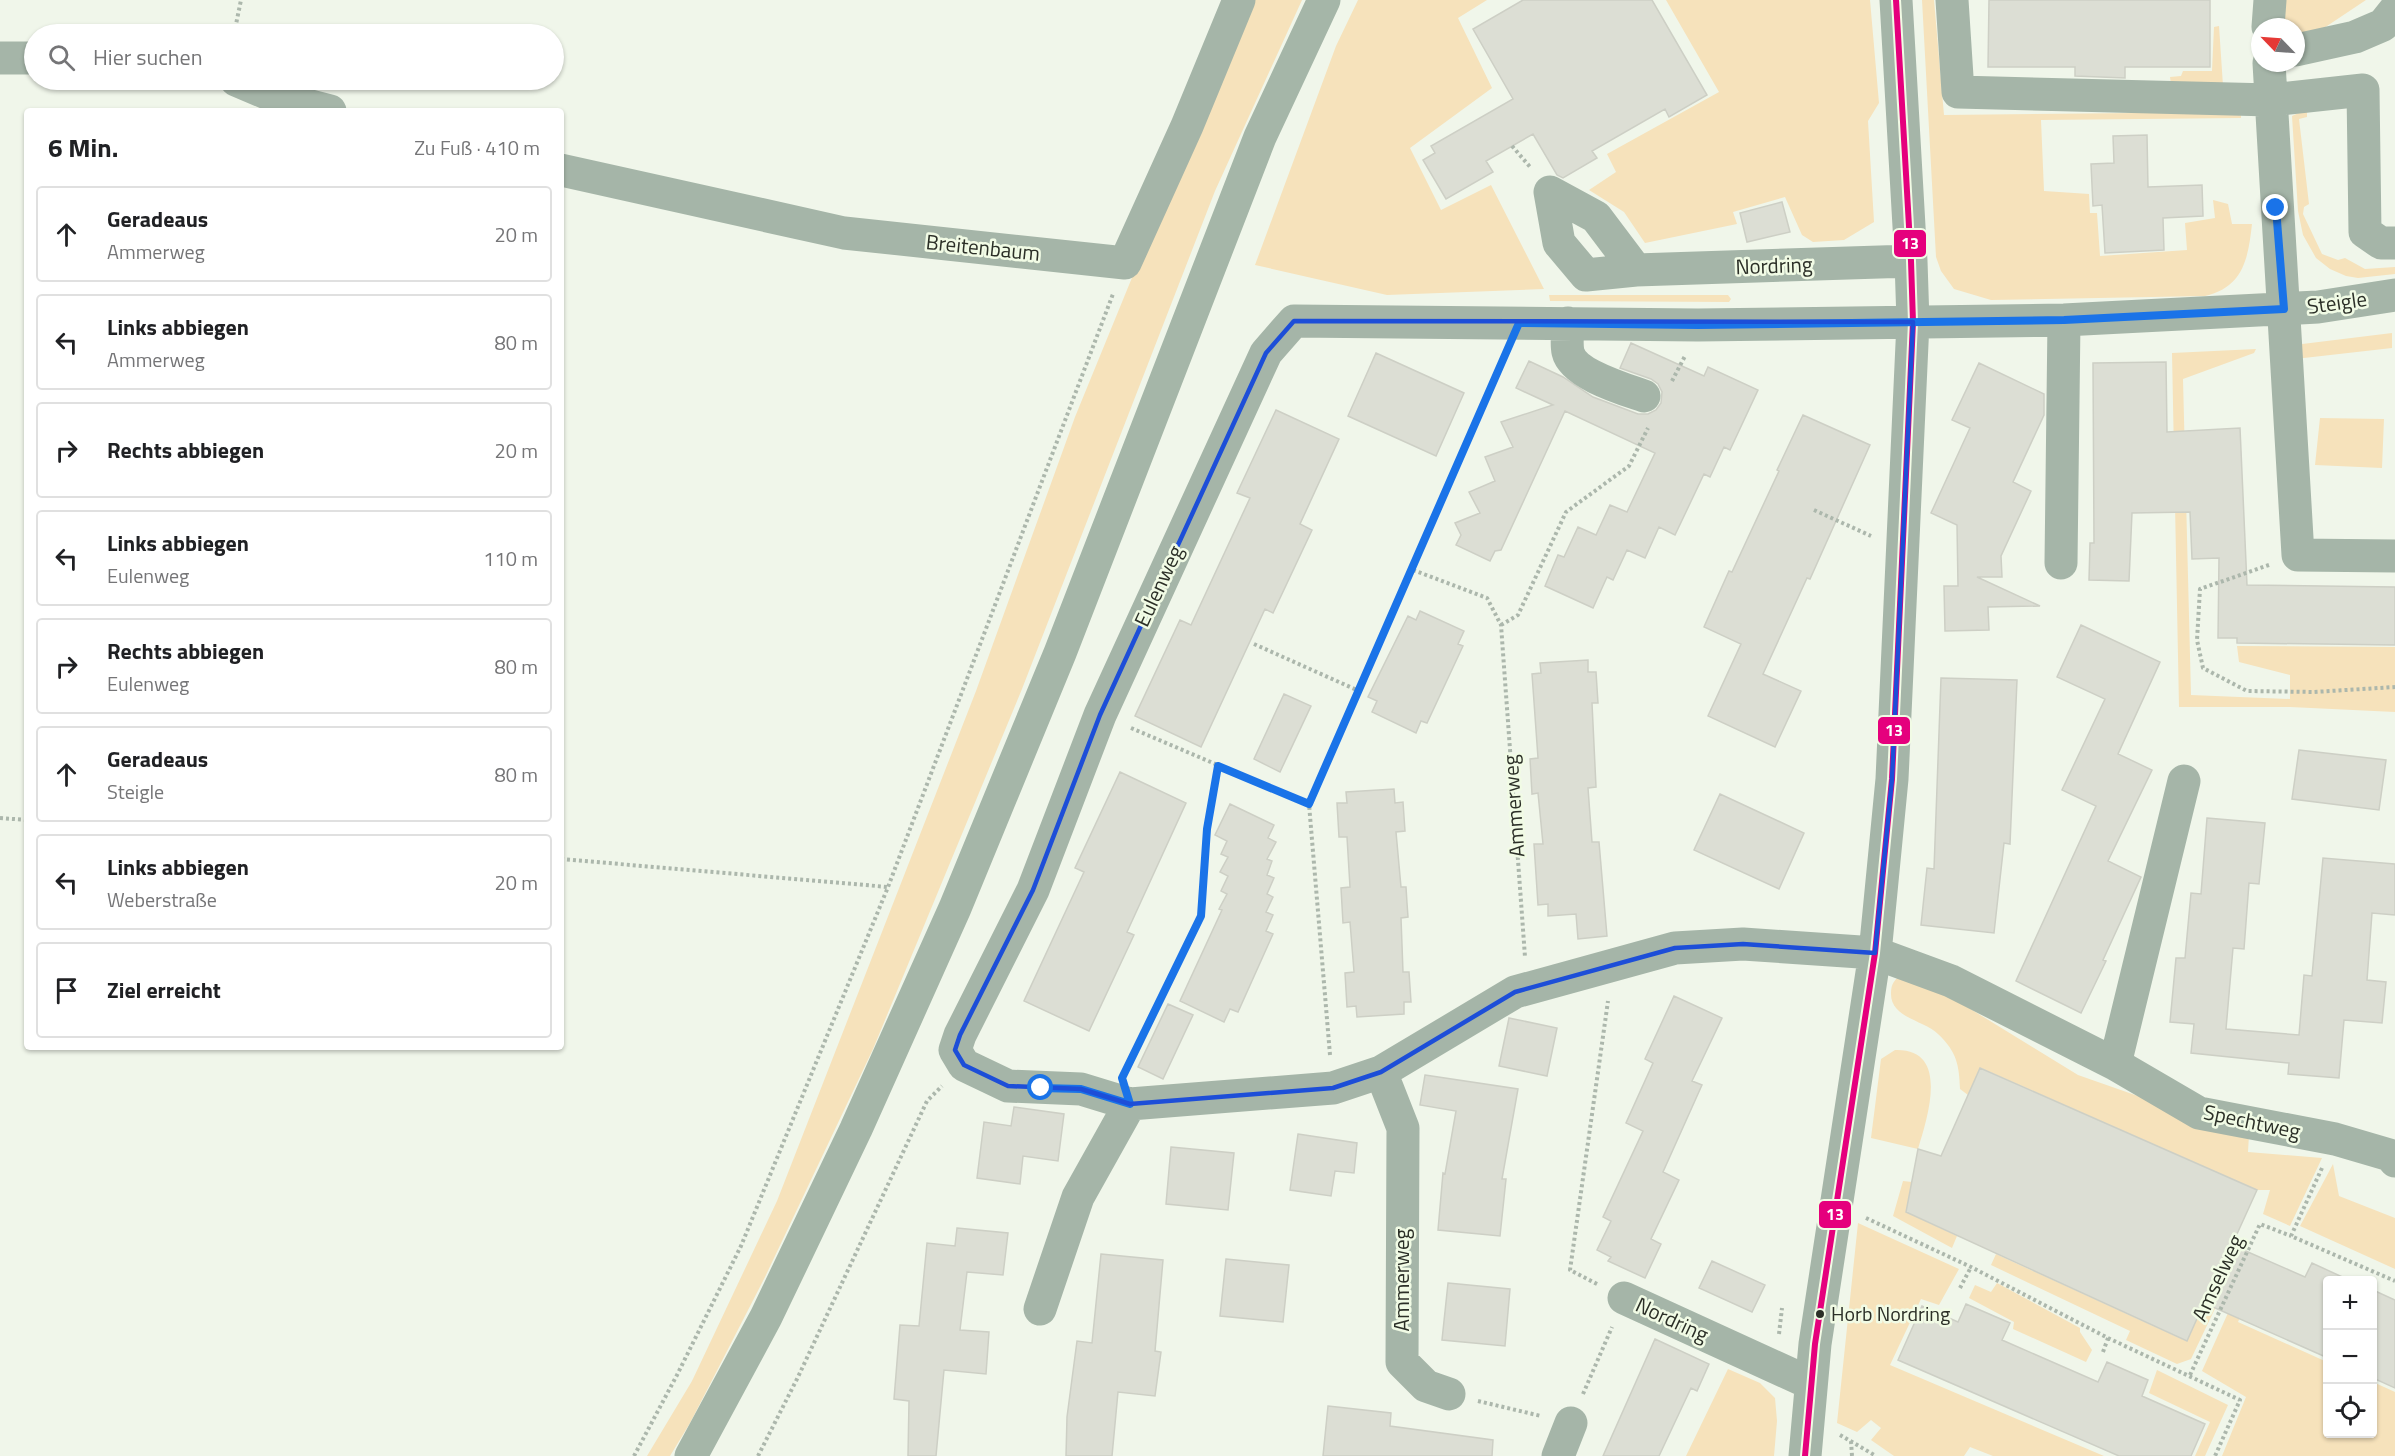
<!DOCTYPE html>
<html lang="de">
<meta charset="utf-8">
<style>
body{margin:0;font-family:"Titillium Web",sans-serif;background:#f2f2f2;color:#202124}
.controls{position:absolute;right:18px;bottom:18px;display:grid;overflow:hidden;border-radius:6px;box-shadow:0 2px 4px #0004}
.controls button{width:54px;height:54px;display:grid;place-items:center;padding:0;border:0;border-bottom:2px solid #e0e0e0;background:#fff;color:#202124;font:30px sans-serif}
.compass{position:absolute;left:2251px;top:18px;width:54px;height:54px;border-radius:50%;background:#fff;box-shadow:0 2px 4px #0004;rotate:295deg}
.stop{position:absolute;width:18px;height:18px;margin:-14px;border:4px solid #1a73e8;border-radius:50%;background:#fff}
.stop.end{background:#1a73e8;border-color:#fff;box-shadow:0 2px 6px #0008}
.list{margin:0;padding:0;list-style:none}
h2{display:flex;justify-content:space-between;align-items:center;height:78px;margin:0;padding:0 24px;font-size:26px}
h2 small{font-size:20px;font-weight:400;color:#757577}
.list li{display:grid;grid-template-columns:39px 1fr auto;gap:18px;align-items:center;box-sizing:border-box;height:96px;margin:0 12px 12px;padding:0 12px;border:2px solid #e0e0e0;border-radius:6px}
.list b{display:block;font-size:22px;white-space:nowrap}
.list p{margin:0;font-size:20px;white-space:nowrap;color:#757577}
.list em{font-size:20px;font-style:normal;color:#757577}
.icon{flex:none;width:33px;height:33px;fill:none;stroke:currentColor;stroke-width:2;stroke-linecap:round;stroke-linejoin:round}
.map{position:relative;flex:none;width:2395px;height:1456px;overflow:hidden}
.search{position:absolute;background:#fff;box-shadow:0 2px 4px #0004;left:24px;top:24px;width:540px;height:66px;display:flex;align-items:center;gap:15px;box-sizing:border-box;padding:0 21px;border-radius:33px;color:#757577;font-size:22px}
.panel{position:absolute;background:#fff;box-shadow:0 2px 4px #0004;left:24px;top:108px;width:540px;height:942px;border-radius:6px}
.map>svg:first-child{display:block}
</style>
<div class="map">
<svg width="2395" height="1456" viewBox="0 0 2395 1456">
<rect width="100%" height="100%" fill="#f0f6ea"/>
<path fill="#f6e2bb" d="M1249 0H1302L1215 191 1022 689 873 1049 765 1277 690 1423 670 1456H647L692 1381 777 1201 976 691 1075 417 1165 197Z
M1358 0H1487L1458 18 1492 88 1410 148 1441 210 1491 185 1544 289 1387 295 1255 265 1336 46Z
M1666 0H1870L1879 103 1868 121 1874 222 1844 240 1813 242 1802 235 1785 197 1733 212 1737 224 1645 243 1624 212 1589 190 1616 172 1607 154 1719 92Z
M1922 0H1934L1944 115 2241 112V118L2041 120 2044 191 2089 194 2090 213H2097L2100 256 2187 250 2185 223 2215 218 2213 200 2228 204 2232 224H2252C2248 258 2244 287 2205 296L1991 300 1954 289 1941 271 1936 257Z
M2285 0H2366L2312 36 2296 35V27H2287L2284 24Z
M2219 26 2223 86 2172 91 2170 77 2181 76 2183 71H2212L2214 27Z
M2307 109V117L2299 119 2309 204 2304 207 2303 214 2322 254 2338 260 2345 258 2365 269 2395 267V274L2358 278 2346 276 2330 269 2316 258 2303 235 2298 211 2292 116Z
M1549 295H1728L1731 299 1729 302 1550 301Z
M2392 333V348L2295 359 2294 345Z
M2256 349 2254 353 2183 379 2191 695 2290 699V675L2239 662 2237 646 2395 647V712L2290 707H2179L2172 353Z
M2320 418 2384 419 2382 468 2315 465Z
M1903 974 1964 1005 2078 1075 2249 1135 2248 1152 2322 1158 2290 1226 2263 1214 2270 1190H2257L1981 1068 1968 1095 1960 1089C1959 1065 1957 1052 1938 1034 1924 1020 1890 1018 1891 993 1891 983 1895 979 1903 974Z
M1895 1050C1950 1048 1928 1116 1918 1149L1871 1138 1881 1059Z
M2333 1164 2339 1196 2395 1218V1269L2300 1226Z
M1903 1181 1912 1182 1906 1212 1957 1236 1952 1248 1893 1216Z
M1858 1223 1959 1269 1939 1305 1921 1299 1890 1365 2104 1456H1993L1970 1447 1964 1456H1894L1871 1440 1881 1428 1871 1420 1857 1432 1837 1423Z
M2229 1251 2240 1256 2191 1359 2177 1364 2126 1340 2130 1331 1991 1265 1996 1254 2186 1341Z
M2249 1266H2263L2238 1322 2327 1362 2328 1434H2372L2373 1382 2395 1392V1456H2222L2246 1397 2202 1371Z
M1997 1283 2080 1328V1332L2092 1350 2086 1362 2013 1329 2014 1322 1969 1298 1975 1285 1991 1292Z
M1728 1369 1760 1383 1775 1398 1777 1421 1774 1456H1686Z
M2157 1370 2228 1405 2205 1456H2195L2210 1422 2149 1393Z"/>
<path fill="#dcded4" stroke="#cdcfc5" stroke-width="1.5" d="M1523 0H1652L1707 95 1669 117 1665 109 1592 151 1597 158 1563 178 1557 175 1533 134 1486 161 1493 172 1446 199 1423 160 1435 153 1431 146 1513 99 1473 29Z
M1989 0H2210V67H2125V78L2075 76V67H1988Z
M2147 135 2148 187 2202 185 2203 216 2163 218 2164 250 2105 253 2102 205 2093 206 2091 164 2114 163 2113 136Z
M1782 202 1790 232 1747 242 1740 213Z
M1631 343 1704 376 1708 367 1758 390 1730 450 1724 447 1710 477 1704 474 1675 535 1659 527 1645 558 1627 550 1613 580 1607 577 1593 608 1545 586 1558 555 1564 557 1578 527 1596 535 1610 505 1627 512 1655 453 1565 411 1501 550 1495 551 1490 561 1456 545 1461 535 1455 523 1480 513 1469 492 1495 481 1485 457 1513 447 1501 422 1553 405 1516 388 1529 361 1563 377 1593 397 1638 414H1648L1656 410 1661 403 1662 392 1658 384 1651 379 1620 368Z
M1376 353 1464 393 1436 456 1348 416Z
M2166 362 2167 432 2240 428 2247 585 2395 587V645L2237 643V638H2218L2219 558 2192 559 2190 512 2132 513 2129 581 2089 580 2090 543H2094L2093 363Z
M1979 363 2044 394V415L2013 482 2031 491 2001 556 2002 577H1977L2040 606 1988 607 1989 630 1945 631 1944 586H1958L1957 525 1931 513 1970 428 1952 420Z
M1276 410 1339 439 1300 524 1312 530 1273 613 1265 609 1201 747 1135 716 1180 620 1191 625 1250 498 1237 493Z
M1803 415 1870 445 1810 579 1807 578 1763 674 1801 691 1775 747 1708 716 1741 644 1704 627 1729 571 1732 572 1779 471 1777 470Z
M1420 611 1464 631 1458 644 1463 646 1427 723 1421 721 1416 733 1372 712 1377 701 1368 697 1408 616 1416 620Z
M2081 625 2160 662 2118 754 2152 770 2108 861 2141 877 2103 960 2106 961 2081 1013 2016 981 2096 806 2062 790 2105 699 2057 677Z
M1588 660V672H1596L1598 703H1592L1596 787 1588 788 1592 842H1599L1607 936 1578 939 1576 914 1548 916V904L1538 905 1534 844H1543L1538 793 1532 794 1530 759 1538 758 1532 674 1541 673 1540 663Z
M1941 678 2017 680 2010 844 2004 843 1994 933 1921 925 1927 868 1934 869Z
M1284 694 1311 706 1280 772 1254 759Z
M2299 750 2386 760 2379 810 2292 799Z
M1120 772 1186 803 1127 932 1134 935 1089 1031 1024 1001 1084 872 1075 868Z
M1394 789 1395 803 1403 802 1405 831 1396 832 1401 887H1406L1407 903 1408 917 1401 918 1403 972H1409L1411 1002H1404V1014L1357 1017 1356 1006 1347 1007 1345 973 1354 972 1350 922 1343 923 1341 888 1350 887 1347 837H1339L1337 803H1347L1346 792Z
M1720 794 1804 833 1779 889 1694 850Z
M1230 804 1274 825 1268 838 1276 842 1267 859 1272 861 1267 875 1274 878 1267 894 1273 897 1266 912 1273 915 1266 931 1273 934 1238 1012 1230 1009 1224 1022 1180 1001 1222 910 1219 909 1227 894 1221 891 1228 876 1220 872 1228 857 1221 854 1227 841 1215 835Z
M2207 818 2265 823 2259 884 2249 883 2244 949 2233 948 2226 1029 2299 1035 2304 975 2312 976 2323 858 2395 864V915L2372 913 2367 980 2386 982 2382 1023 2344 1020 2339 1078 2288 1074 2289 1063 2191 1053 2194 1024 2170 1022 2176 958H2185L2191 893 2201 894Z
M1674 996 1722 1018 1692 1081 1702 1085 1663 1172 1679 1180 1651 1239 1661 1244 1645 1278 1608 1261 1611 1257 1597 1250 1611 1221 1603 1217 1643 1131 1626 1123 1653 1063 1645 1059Z
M1168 1004 1193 1015 1163 1079 1138 1067Z
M1509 1018 1557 1028 1547 1076 1499 1066Z
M1980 1068 2257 1190 2232 1245 2305 1277 2312 1263 2351 1281H2328V1358L2204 1303 2187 1341 1906 1212 1918 1149 1941 1156Z
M1425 1075 1518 1089 1502 1179H1506L1500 1236 1438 1230 1443 1173 1445 1174 1456 1111 1420 1105Z
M1014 1107 1064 1114 1058 1161 1023 1156 1020 1184 977 1178 984 1122 1011 1126Z
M1298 1134 1357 1143 1354 1173 1335 1171 1331 1196 1290 1190Z
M1171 1147 1234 1153 1228 1210 1166 1204Z
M957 1228 1008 1233 1003 1275 967 1272 960 1330 989 1332 986 1374 944 1370 936 1456H908L909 1401 894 1399 900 1325 919 1326 927 1243 955 1246Z
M1101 1254 1163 1260 1155 1351 1161 1352 1155 1396 1118 1392 1112 1456H1066L1067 1417 1077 1341 1092 1343Z
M1226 1259 1289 1265 1283 1322 1220 1316Z
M1712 1261 1765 1285 1752 1312 1699 1288Z
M1448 1283 1510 1289 1505 1346 1442 1340Z
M2373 1290 2395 1300V1388L2373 1378Z
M1966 1304 2010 1323 2002 1340 2098 1382 2107 1362 2148 1380 2142 1396 2205 1424 2191 1456H2119L1898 1360 1922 1306 1958 1322Z
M1655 1339 1709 1364 1697 1391 1691 1388 1659 1456H1603Z
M1328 1406 1391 1413 1390 1426 1493 1440 1492 1456H1323Z"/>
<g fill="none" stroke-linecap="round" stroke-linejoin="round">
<path stroke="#acb7ac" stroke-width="4" stroke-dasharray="3 3" stroke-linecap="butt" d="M234 34 241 0
M1512 146 1531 168
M1672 381 1685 356
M1814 510 1871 536
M2269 565 2200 589 2197 640 2203 668 2247 691 2314 692 2395 687
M1413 570 1487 598 1501 625 1525 957
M1501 625 1518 615 1566 512 1629 466 1648 428
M1254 644 1359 691
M1131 728 1309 804
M0 818 27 820
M561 859 888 887
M1330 1055 1309 804 1506 354
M1126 1069 1201 916 1207 829 1218 766
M2322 1168 2291 1236 2395 1281
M1866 1218 1971 1267 2108 1338 2240 1400 2215 1456
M1597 1284 1570 1270 1608 1001
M1960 1288 1971 1267
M1779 1334 1782 1308
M2103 1352 2108 1338
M2190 1375 2260 1224 2291 1236
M1583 1394 1612 1327
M1478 1401 1541 1416
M1840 1435 1876 1456
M1851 1441 1852 1456
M634 1456 677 1375 741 1246 888 887 1113 294
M758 1456 798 1377 927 1101 942 1086"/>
<path stroke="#a5b5a8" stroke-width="33" d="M1952 0 1958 92 2271 100 2363 90 2365 232 2381 243H2395
M2268 27 2270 0
M2296 50 2355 37 2383 25 2395 10
M0 58H34
M2269 63 2298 555 2395 556
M236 80 276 97 330 111
M561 170 844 233 1125 263 1187 126 1239 0
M1636 270 1586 275 1559 243 1550 192 1596 217 1636 270 1911 261
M2395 295 2318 307 2064 320 1698 325 1294 321 1266 353 1100 715 1033 890 960 1035 955 1050 964 1065 1008 1086 1081 1089 1130 1104 1333 1088 1381 1072 1515 992 1675 948 1743 944 1875 953 1951 981 2115 1064 2199 1113 2335 1139 2393 1156 2395 1161
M1568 323C1568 331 1566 343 1568 352 1573 374 1624 389 1644 396
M2061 563 2064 320
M2115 1064 2184 781
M1381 1072 1403 1128 1402 1362 1426 1386 1449 1394
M1624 1298 1810 1383
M1040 1309 1078 1197 1130 1104
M1558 1456 1571 1423
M1805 1456 1815 1344 1875 953 1892 779 1913 322 1911 261 1896 0"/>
<path stroke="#a5b6a8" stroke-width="33" d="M691 1456 766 1317 856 1129 955 908 1060 653 1260 137 1324 0"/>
<defs>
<path id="bus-1" d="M1805 1456 1815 1344 1875 953 1892 779 1913 322 1911 261 1896 0"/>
</defs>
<use href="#bus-1" stroke="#f1fbe5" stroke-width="10"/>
<use href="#bus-1" stroke="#e5007d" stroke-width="6"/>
</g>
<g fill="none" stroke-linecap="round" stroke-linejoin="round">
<path stroke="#1a73e8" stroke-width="8" d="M1041 1088 1081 1089 1130 1104 1122 1078 1201 916 1207 829 1218 766 1309 804 1519 323 1698 325 2064 320 2284 309 2276 208"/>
</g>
<path fill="none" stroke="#1d4ed8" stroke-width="4.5" stroke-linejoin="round" d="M1294 321 1913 322 1892 779 1875 953 1743 944 1675 948 1515 992 1381 1072 1333 1088 1130 1104 1081 1089 1008 1086 964 1065 955 1050 960 1035 1033 890 1100 715 1266 353Z"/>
<circle fill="#2b2f27" stroke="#f1fbe5" stroke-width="2" cx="1820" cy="1314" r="5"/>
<g text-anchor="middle" stroke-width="5" stroke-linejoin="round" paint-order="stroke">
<g font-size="20" fill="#2b2f27" stroke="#f1fbe5" text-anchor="start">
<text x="1831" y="1321">Horb Nordring</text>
</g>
<g font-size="21" fill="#2b2f27" stroke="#f1fbe5">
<text transform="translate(983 248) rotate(6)" y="7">Breitenbaum</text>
<text transform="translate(1774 266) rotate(-2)" y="7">Nordring</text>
<text transform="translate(2337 303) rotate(-8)" y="7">Steigle</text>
<text transform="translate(1159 586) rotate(-65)" y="7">Eulenweg</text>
<text transform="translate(1514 806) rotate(-94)" y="7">Ammerweg</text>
<text transform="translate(2252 1122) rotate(12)" y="7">Spechtweg</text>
<text transform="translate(2218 1278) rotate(-65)" y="7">Amselweg</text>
<text transform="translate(1402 1280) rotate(-90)" y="7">Ammerweg</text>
<text transform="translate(1672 1320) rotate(25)" y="7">Nordring</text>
</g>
</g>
<g stroke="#f1fbe5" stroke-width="2">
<rect x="1893" y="229" width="34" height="29" rx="6" fill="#e5007d"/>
<rect x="1877" y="716" width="34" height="29" rx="6" fill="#e5007d"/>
<rect x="1818" y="1200" width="34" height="29" rx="6" fill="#e5007d"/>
</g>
<g font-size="16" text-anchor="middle" font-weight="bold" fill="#fff">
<text x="1910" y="249">13</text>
<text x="1894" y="736">13</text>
<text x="1835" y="1220">13</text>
</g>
</svg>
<div class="controls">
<button>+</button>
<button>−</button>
<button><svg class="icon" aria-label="locate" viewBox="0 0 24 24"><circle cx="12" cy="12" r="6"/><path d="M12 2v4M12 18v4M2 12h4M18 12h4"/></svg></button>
</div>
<svg class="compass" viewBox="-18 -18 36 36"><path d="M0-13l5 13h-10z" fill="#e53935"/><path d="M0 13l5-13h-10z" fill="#757577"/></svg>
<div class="stop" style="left:1041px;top:1088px"></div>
<div class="stop end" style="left:2276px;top:208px"></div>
<div class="search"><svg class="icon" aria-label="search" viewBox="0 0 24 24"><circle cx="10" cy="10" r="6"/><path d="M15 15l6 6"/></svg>Hier suchen</div>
<section class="panel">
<h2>6 Min.<small>Zu Fuß · 410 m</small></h2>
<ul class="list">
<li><svg class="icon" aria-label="ahead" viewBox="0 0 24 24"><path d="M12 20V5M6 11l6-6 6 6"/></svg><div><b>Geradeaus</b><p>Ammerweg</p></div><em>20 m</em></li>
<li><svg class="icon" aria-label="left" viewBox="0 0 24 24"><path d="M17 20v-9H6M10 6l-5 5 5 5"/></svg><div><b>Links abbiegen</b><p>Ammerweg</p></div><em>80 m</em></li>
<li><svg class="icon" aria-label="right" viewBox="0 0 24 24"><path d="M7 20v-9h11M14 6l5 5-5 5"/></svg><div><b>Rechts abbiegen</b></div><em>20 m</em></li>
<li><svg class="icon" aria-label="left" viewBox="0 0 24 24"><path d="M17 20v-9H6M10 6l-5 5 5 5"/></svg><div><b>Links abbiegen</b><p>Eulenweg</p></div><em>110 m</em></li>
<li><svg class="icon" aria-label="right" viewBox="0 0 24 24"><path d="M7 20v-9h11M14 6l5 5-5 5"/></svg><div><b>Rechts abbiegen</b><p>Eulenweg</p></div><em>80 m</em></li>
<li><svg class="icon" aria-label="ahead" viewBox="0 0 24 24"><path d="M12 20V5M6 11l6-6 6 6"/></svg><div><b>Geradeaus</b><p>Steigle</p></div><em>80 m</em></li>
<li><svg class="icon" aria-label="left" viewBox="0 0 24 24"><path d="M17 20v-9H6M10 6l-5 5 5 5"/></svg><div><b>Links abbiegen</b><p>Weberstraße</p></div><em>20 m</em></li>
<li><svg class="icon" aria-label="arrive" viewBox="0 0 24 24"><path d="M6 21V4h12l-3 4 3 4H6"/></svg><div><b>Ziel erreicht</b></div></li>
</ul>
</section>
</div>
